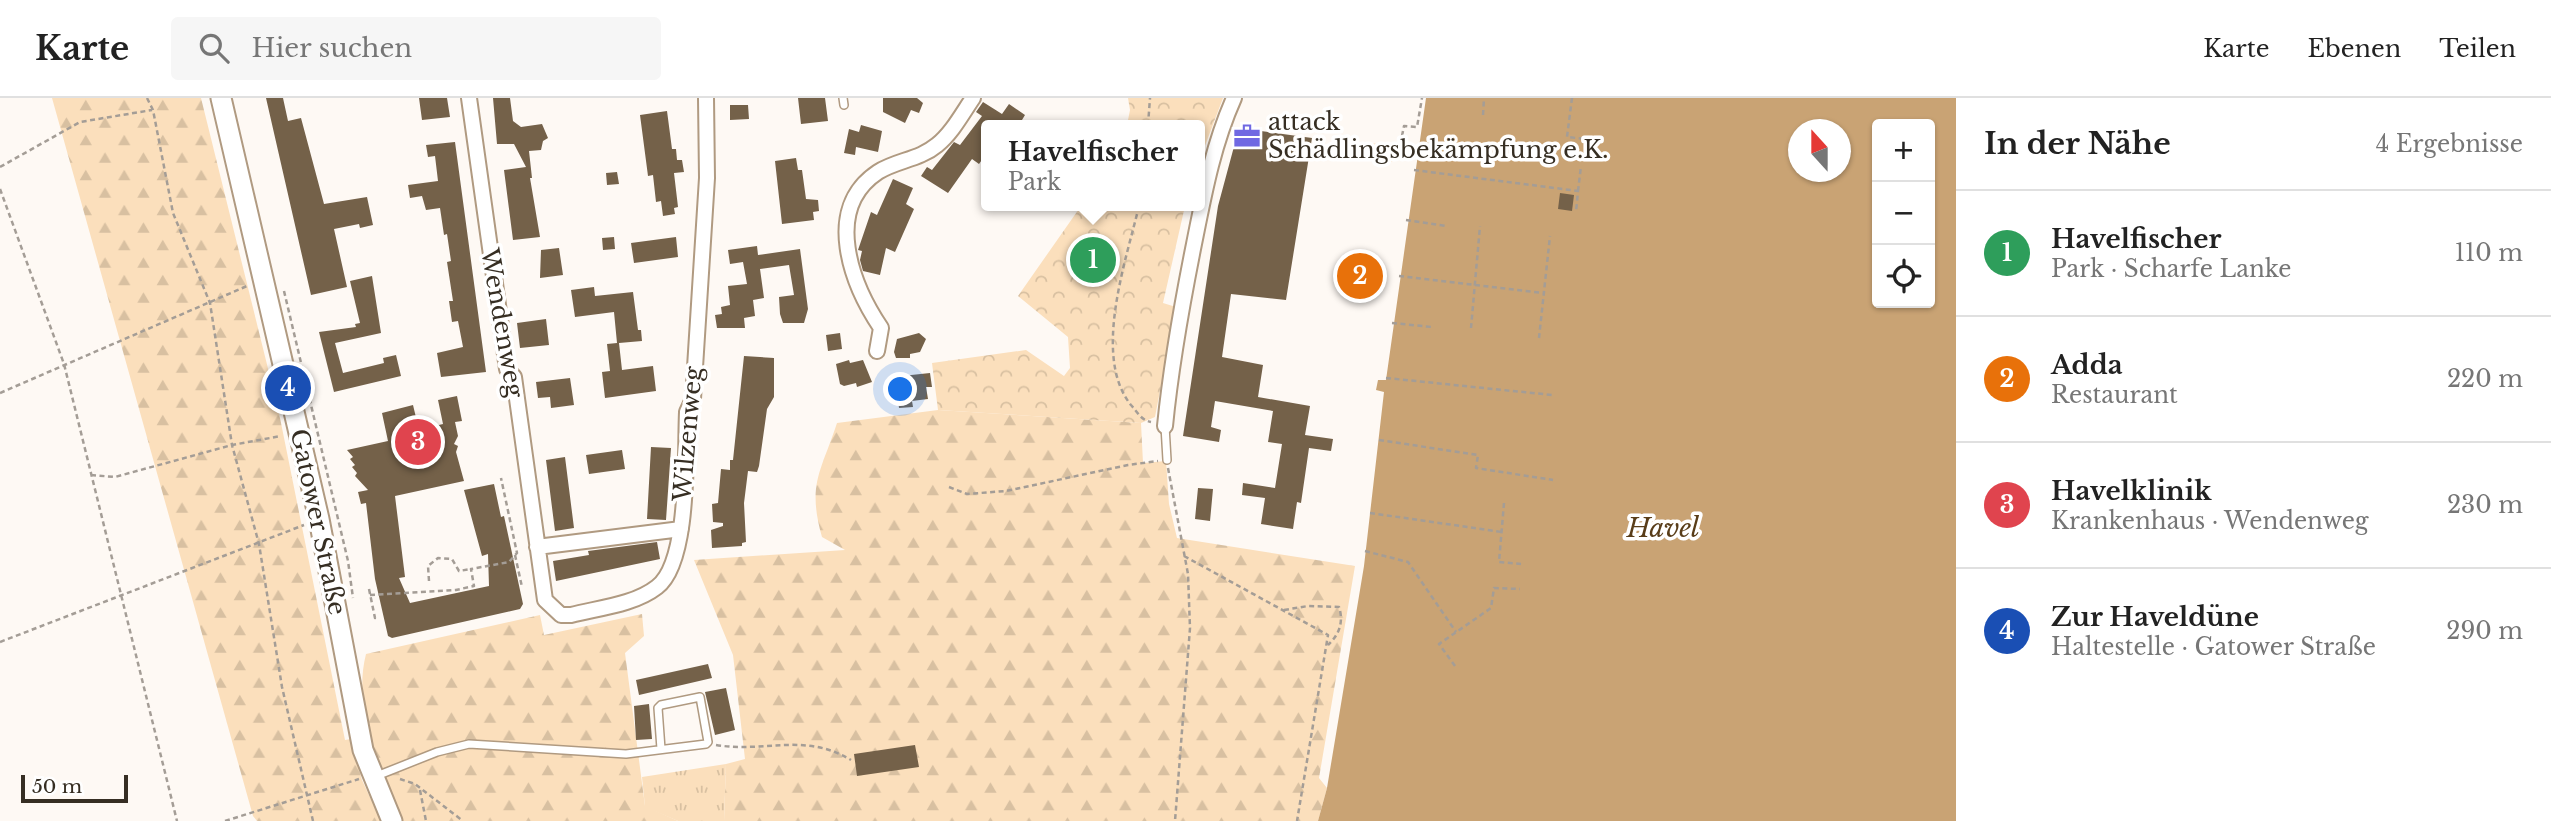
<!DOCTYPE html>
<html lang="de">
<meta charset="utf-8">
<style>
body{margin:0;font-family:"Libre Baskerville",serif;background:#f6f6f6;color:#222}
.controls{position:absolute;right:21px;top:21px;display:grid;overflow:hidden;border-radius:7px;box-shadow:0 2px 5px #0004}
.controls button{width:63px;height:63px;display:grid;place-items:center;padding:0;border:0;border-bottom:2px solid #e0e0e0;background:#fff;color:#222;font:35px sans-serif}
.compass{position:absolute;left:1788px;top:21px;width:63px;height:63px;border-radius:50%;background:#fff;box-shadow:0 2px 5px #0004;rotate:339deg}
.scale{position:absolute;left:21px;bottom:18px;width:107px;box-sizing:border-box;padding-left:7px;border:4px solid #362e23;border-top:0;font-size:19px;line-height:24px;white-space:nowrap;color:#362e23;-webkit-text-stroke:5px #fff;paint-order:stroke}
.you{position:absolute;left:901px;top:292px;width:24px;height:24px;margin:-18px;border:5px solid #fff;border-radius:50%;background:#1a73e8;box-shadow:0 0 0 10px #1a73e833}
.badge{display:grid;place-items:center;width:46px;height:46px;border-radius:50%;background:#7068e2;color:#fff;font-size:23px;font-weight:700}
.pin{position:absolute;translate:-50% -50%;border:4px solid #fff;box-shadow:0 2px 7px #0006}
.popup{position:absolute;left:981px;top:22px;width:224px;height:91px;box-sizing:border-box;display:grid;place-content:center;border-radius:7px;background:#fff;filter:drop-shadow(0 2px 5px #0005);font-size:23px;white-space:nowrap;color:#767676}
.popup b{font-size:26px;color:#222}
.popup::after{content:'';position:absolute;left:50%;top:100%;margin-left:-14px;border:14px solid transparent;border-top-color:#fff}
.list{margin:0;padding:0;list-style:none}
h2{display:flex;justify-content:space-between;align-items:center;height:91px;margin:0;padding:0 28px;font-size:30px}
h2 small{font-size:23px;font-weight:400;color:#767676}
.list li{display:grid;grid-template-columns:46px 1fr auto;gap:21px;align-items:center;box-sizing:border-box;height:126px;padding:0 28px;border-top:2px solid #e0e0e0}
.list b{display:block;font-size:26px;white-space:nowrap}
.list p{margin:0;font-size:23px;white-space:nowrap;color:#767676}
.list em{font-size:23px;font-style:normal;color:#767676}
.icon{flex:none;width:38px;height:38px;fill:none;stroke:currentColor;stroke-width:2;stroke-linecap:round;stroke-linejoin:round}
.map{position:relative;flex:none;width:1956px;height:723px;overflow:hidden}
header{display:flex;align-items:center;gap:42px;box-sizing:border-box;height:98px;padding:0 35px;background:#fff;border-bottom:2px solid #e0e0e0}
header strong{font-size:33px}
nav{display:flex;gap:38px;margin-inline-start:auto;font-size:24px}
.search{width:490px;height:63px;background:#f6f6f6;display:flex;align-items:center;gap:18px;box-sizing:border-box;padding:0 24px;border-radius:7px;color:#767676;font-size:26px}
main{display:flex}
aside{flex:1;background:#fff}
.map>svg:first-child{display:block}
</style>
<header>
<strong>Karte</strong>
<div class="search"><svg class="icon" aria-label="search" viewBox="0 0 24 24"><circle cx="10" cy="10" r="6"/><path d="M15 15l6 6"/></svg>Hier suchen</div>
<nav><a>Karte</a><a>Ebenen</a><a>Teilen</a></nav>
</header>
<main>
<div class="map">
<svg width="1956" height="723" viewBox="0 0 1956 723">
<defs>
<pattern id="grass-tufts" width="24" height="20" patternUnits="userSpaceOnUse" patternTransform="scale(1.75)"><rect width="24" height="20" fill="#fbdfbc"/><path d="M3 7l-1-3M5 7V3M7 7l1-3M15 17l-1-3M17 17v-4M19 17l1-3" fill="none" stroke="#d8c0a1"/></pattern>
<pattern id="forest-firs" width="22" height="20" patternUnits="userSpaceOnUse" patternTransform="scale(1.75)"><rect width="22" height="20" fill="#fbdfbc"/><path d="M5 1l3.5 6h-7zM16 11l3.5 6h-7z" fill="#d8c0a1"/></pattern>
<pattern id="park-crowns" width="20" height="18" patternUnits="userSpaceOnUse" patternTransform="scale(1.75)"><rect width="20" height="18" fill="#fbdfbc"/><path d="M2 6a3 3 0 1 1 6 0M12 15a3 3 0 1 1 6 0" fill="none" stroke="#d8c0a1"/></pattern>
</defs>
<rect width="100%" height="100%" fill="#fef9f4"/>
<path fill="url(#grass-tufts)" d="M726 666 724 723H678L645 709 642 679Z"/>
<path fill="url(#forest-firs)" d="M52 0H201L279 315 345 642 351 641 362 682 381 723H257L253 718Z
M938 312 1141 325 1143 365 1166 363 1169 406 1177 440 1355 468 1319 680 1327 690 1318 723H724L726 666 745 661 733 557 694 462 845 452 822 439C807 386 821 374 837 325Z
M642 516 644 538 625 555 645 708 678 723H401C380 673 352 611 366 556L540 517 544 537Z"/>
<path fill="url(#park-crowns)" d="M1128 0H1223L1200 61V27H1127L1130 12Z
M1368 44 1394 50 1392 64 1360 62 1361 48Z
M1081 108H1185L1163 205 1176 209 1155 319 1141 325 938 312 932 265 1026 252 1064 278 1070 270 1068 239 1018 198Z"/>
<path fill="#c9a374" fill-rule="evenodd" d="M1426 0H1956V723H1318L1327 690 1364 468 1384 294 1376 292 1378 282H1386ZM1877 26H1930V205H1877ZM1798 32H1840V74H1798Z"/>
<path fill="#746149" d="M266 0H283L288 23 301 20 324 106 367 99 373 127 360 130 359 126 334 131 347 189 311 197Z
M419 0H447L450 19 422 22Z
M493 0H510L513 23 521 29 542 26 548 40 543 43 541 52 529 53 532 80H530L540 139 513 142 504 72 526 69 514 46H497Z
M798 0H825L828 23 801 26Z
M883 0H917L923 5 919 15 911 12 905 25 883 14Z
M983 4 1002 16 1009 6 1025 17 1019 27H986V56L979 66 972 61 948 95 921 78 927 69 932 72 954 44 960 47 982 18 976 14Z
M730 7H748L749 21 730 22Z
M667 13 672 51H676L677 62H682L684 74 674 75 678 109 674 110 675 116 663 118 661 103 656 104 653 77 648 78 640 17Z
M861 27 882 33 878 54 856 49 855 57 844 55 849 31 859 34Z
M1239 30 1312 40 1286 202 1231 196 1222 259 1263 267 1258 299 1310 308 1305 337 1333 341 1331 353 1309 350 1301 405 1297 404 1293 431 1261 426 1265 400 1242 397 1243 385 1275 390 1282 346 1268 344 1273 313 1215 303 1211 329 1221 332 1219 344 1183 338 1218 108Z
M455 44 486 274 441 279 437 255 463 249 458 223 452 224 449 203H453L447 164 451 163 447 136 444 137 440 110 426 112 422 98 410 100 408 87 438 83 435 58 428 59 426 47Z
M796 60 798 72H802L806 101 818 102 819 113 813 114 814 122 782 126 775 63Z
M617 74 619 86 607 87 606 75Z
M893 81 913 90 906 106 914 111 895 154 886 150 880 177 863 173 860 162 862 153 858 152 871 114 877 117Z
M1560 95 1574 97 1572 113 1558 111Z
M614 139 615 151 603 152 602 140Z
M676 139 678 159 634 165 631 145Z
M757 148 758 157 800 151 808 211 804 225H783L780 216 779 199 794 197 789 167 760 171 764 200 753 202 755 218 744 220 745 230H717L715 217 722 216 721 209 730 207 728 188 747 186 743 164 730 166 728 152Z
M559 150 563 177 540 180 541 152Z
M1351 158 1363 159 1362 167 1372 168 1370 190 1347 188Z
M372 178 381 235 335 245 343 275 384 265 383 260 396 257 401 278 334 294 319 234 356 229 355 226 360 225 350 183Z
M594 189 595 198 633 194 638 232H641L642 243 619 245 622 272 653 268 656 293 605 300 602 274 610 273 607 246 617 245 614 214 575 219 571 192Z
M546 221 549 247 520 250 517 225Z
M840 235 842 251 828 253 826 237Z
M919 235 926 241 920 254 910 256V260H896L894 254 897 241Z
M744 258 774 260V299L767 311 759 368 757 374 748 373 744 405 746 444 742 445V448L712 450 711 432 723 428V425L713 424 712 406 718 405 721 371 730 372V362H733Z
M849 262 850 265 863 262 872 284 857 289 856 285 844 288 840 286 836 266Z
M930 275 932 289H926L928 301 912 303 913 309 899 310 897 293 904 292 902 278Z
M570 280 574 307 551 310 550 299 538 300 536 284Z
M457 298 462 323 455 324 458 338 454 346 458 348 456 354 464 383 395 398 405 479 399 480 410 505 489 488 488 456 482 458 464 392 494 386 501 419 504 418 523 506 520 511 392 540 388 538 375 481 366 405 361 406 358 394 368 392 355 378 357 375 352 369 355 367 350 361 353 359 347 352 388 343 382 315 413 307 419 332 443 326 438 302Z
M651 349 671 350 666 422 647 421Z
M622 352 625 371 589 376 586 357Z
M565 359 574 430 555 433 546 362Z
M1198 390 1213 391 1210 423 1195 421Z
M657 444 660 461 556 483 553 463 589 457 588 453Z
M708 566 712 580 639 597 636 582Z
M726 590 735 632 715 637 705 594Z
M649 606 652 641 636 642 634 608Z
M915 647 919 669 857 678 854 656Z"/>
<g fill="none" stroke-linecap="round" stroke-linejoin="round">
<defs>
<path id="service" d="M843 0 844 7
M1165 328 1167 362
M374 679 437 654 469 646 626 656 706 646 708 644 700 599 661 607 658 610 661 651"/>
<path id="minor" d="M469 0 507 271 514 279 545 502 561 517H571C598 510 634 507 657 489 690 464 685 355 687 314L693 301 707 80 706 0
M877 253 881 230C852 187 822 111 878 74 897 62 919 62 937 47 952 35 962 16 973 0
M1165 328C1171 267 1182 206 1194 146 1204 96 1213 47 1234 0
M537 449 681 431"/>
<path id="secondary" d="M221 0 319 421 363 652 392 723"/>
</defs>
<use href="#service" stroke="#b09a81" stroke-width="10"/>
<use href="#minor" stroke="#b09a81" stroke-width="18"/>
<use href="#secondary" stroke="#b09a81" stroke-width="23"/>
<path stroke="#a49d96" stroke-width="2.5" stroke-dasharray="5 3.5" stroke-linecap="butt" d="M147 0 153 12 173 115 210 205 232 347 259 446 282 589 313 723
M1572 0 1567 39 1595 42
M1483 17 1484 0
M1148 27 1150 0
M1402 38 1404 28 1417 29 1422 0
M0 69 80 24 152 12
M1414 72 1578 93 1576 114
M0 91 64 266 177 723
M1578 93 1581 68
M1139 108C1126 163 1092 259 1131 307 1138 315 1141 322 1151 324
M1406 122 1447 128
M1399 178 1543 195
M284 193 348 463 353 500
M1392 225 1432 229
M1471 230 1480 128
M1539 240 1550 138
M1386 280 1552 297
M0 295 247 188
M1379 342 1478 357 1476 370 1553 382
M1168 370 1188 476 1190 530 1175 723
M91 377 115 379 232 347 281 338
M949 389 967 396 1006 393 1128 367 1158 363
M1504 405 1499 464 1521 466
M1370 415 1502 434
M1365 453 1408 464 1456 534
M515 457 522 489
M1184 458 1328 537 1297 723
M429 483 428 468 438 460 452 461 459 473 471 471
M369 491 375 520 379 519
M370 497 456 492 474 488 471 471 509 464 517 455 501 380
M1284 512 1308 508 1339 509C1344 524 1339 537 1328 547
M0 544 304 427
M1455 568 1439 546 1491 510 1494 490 1520 491
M716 647C765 655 805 634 851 662
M400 681 415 686 463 723
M420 692 426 723
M225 723 359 681"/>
<use href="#service" stroke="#fff" stroke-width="7"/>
<use href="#minor" stroke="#fff" stroke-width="14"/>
<use href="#secondary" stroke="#fff" stroke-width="19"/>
</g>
<defs>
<symbol id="office-bare" viewBox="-9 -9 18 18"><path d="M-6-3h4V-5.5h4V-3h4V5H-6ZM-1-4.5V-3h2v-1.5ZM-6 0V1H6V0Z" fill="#7068e2" stroke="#fff" stroke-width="2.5" paint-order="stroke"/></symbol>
</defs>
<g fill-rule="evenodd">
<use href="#office-bare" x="1228" y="19" width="38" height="38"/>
</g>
<g text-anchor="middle" stroke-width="7" stroke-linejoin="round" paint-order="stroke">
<g font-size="24" fill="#362e23" stroke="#fff" text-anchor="start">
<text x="1268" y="32">attack<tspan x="1268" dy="28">Schädlingsbekämpfung e.K.</tspan></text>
</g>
<g font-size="24" fill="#362e23" stroke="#fff">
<text transform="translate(502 225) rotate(80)" y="8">Wendenweg</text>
<text transform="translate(688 336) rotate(-85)" y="8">Wilzenweg</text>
<text transform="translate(318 424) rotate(78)" y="8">Gatower Straße</text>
</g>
<g font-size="26" font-style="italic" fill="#593d19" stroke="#fff">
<text x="1663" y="439">Havel</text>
</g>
</g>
</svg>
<div class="controls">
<button>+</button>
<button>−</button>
<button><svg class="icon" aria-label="locate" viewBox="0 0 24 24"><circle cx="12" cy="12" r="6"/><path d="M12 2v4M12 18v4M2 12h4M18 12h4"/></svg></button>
</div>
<svg class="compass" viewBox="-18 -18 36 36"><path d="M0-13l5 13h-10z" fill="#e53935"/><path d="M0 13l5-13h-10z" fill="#767676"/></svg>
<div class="scale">50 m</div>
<div class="you"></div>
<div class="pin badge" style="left:1093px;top:162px;background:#2e9e5b">1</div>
<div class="popup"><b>Havelfischer</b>Park</div>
<div class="pin badge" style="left:1360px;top:178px;background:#e8710a">2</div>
<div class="pin badge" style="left:418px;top:344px;background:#e0444e">3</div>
<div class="pin badge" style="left:288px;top:290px;background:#1a4fb4">4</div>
</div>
<aside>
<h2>In der Nähe<small>4 Ergebnisse</small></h2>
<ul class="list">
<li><span class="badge" style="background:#2e9e5b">1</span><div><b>Havelfischer</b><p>Park · Scharfe Lanke</p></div><em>110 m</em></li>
<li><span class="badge" style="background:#e8710a">2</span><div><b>Adda</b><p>Restaurant</p></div><em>220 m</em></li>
<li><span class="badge" style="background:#e0444e">3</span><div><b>Havelklinik</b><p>Krankenhaus · Wendenweg</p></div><em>230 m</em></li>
<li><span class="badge" style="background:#1a4fb4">4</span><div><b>Zur Haveldüne</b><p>Haltestelle · Gatower Straße</p></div><em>290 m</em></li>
</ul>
</aside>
</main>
